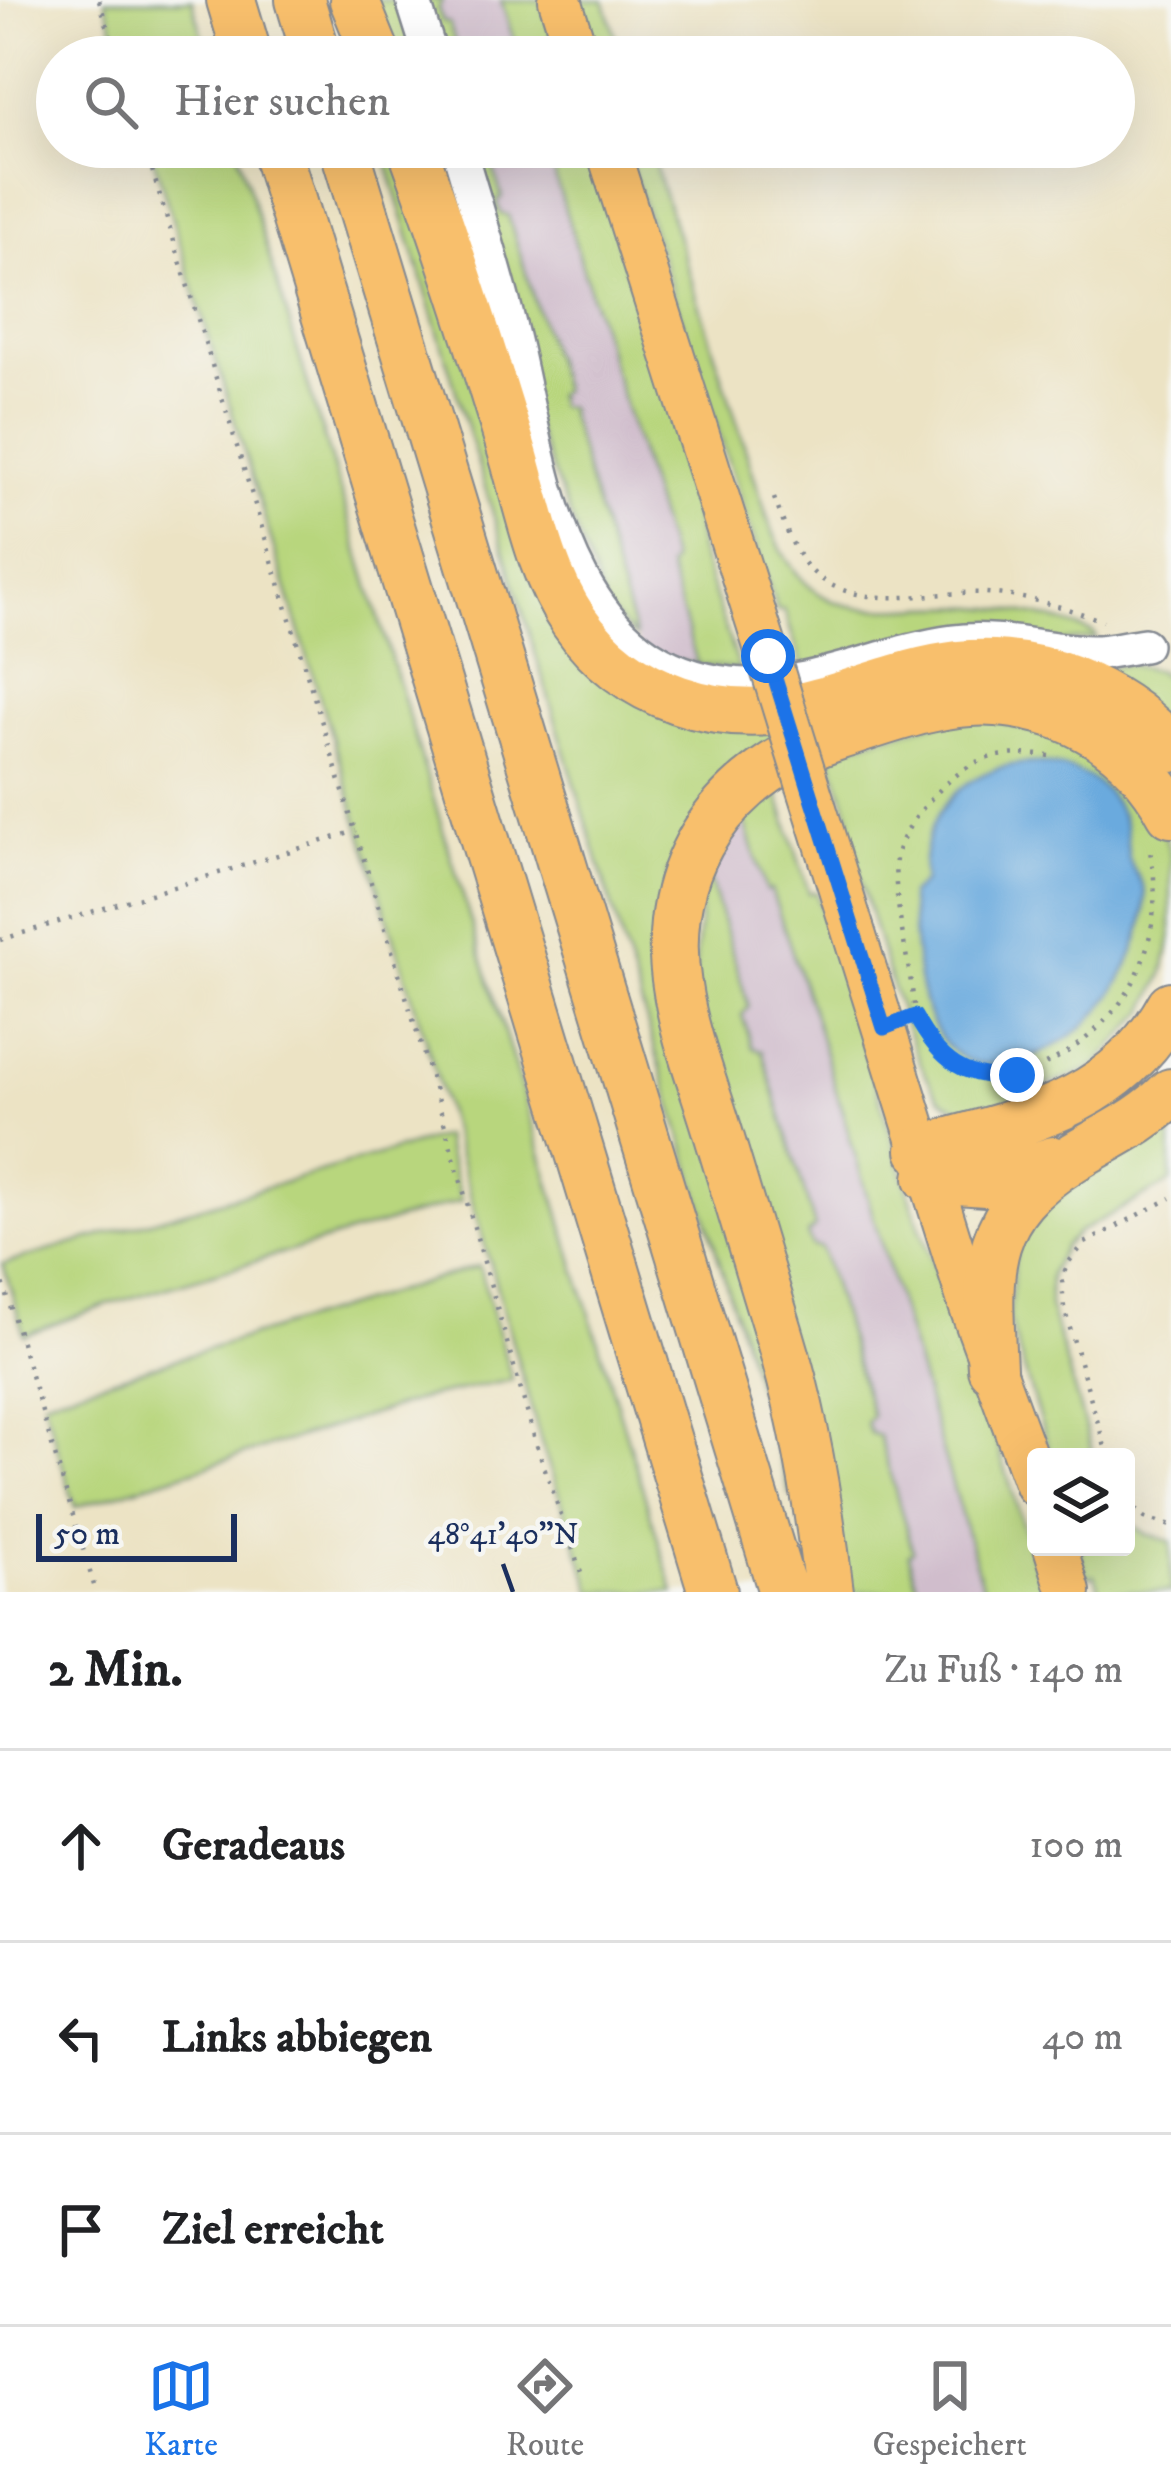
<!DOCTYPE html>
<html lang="de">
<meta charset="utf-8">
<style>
body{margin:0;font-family:"IM FELL DW Pica",serif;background:#f2f2f2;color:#202124}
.controls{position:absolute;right:36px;bottom:36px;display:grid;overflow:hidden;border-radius:12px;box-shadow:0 12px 48px #0002}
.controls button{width:108px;height:108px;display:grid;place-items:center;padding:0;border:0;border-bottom:3px solid #e0e0e0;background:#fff;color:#202124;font:60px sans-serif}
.scale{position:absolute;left:36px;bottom:30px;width:201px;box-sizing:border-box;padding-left:12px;border:6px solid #1b2f5e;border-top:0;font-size:33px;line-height:42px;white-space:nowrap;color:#1b2f5e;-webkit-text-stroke:9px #f6f6f2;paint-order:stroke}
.stop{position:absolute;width:36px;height:36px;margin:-27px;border:9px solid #1a73e8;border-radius:50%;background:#fff}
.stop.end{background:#1a73e8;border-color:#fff;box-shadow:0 3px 12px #0008}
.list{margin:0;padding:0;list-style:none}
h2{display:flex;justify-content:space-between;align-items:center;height:156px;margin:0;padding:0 48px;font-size:51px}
h2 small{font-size:39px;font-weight:400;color:#757577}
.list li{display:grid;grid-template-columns:78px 1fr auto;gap:36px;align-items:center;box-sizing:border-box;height:192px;padding:0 48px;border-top:3px solid #e0e0e0}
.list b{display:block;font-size:45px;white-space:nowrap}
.list em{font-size:39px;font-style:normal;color:#757577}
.icon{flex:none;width:66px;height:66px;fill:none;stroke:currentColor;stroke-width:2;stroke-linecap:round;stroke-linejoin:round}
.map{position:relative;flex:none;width:1171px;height:1592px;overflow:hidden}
.search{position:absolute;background:#fff;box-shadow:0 12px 48px #0002;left:36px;right:36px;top:36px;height:132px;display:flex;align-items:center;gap:30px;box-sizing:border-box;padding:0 42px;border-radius:66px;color:#757577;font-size:45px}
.sheet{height:732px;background:#fff}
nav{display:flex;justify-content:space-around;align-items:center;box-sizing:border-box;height:168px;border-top:3px solid #e0e0e0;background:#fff;font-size:33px;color:#757577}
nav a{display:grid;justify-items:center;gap:6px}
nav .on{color:#1a73e8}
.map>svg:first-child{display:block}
</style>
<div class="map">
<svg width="1171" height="1592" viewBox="0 0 1171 1592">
<rect width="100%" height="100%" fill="#f6f6f2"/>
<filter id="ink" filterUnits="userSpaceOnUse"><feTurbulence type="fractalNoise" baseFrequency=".00833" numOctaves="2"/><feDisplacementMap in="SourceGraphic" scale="24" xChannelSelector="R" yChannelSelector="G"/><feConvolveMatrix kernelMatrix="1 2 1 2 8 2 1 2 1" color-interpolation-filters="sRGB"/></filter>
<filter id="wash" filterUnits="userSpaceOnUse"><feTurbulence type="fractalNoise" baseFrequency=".004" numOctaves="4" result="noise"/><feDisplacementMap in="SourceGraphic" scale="48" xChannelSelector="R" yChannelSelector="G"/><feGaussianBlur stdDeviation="2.7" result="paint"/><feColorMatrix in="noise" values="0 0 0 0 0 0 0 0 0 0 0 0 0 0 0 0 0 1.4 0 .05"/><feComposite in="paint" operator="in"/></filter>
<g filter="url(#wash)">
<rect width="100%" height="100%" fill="#ece3c4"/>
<path fill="#d0bdcc" d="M443 0H501L519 57H460L449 23H443L438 8Z
M487 147H546L621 386 767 891 771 889 814 1016 984 1592H919L908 1554 912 1550 879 1436 870 1434 866 1422 872 1415 821 1249 812 1247 807 1233 815 1226 763 1052 753 1049 742 1014 748 1006 567 408 558 407 555 395 562 389 508 216 501 214 497 202 502 196Z"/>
<path fill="#b8d67d" stroke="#6a826e" stroke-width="3" d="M105 0H192L209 57H122Z
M367 0H443L438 9 443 22 449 23 460 57H390Z
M501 0H541L559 57H519Z
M578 0H604L622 57H596Z
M150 147H236L674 1592H593L542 1446 431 1058Z
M382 147H393L575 648 1087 715 853 719 668 873 801 1491 790 1495Z
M424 147H487L502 197 497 202 501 214 508 215 562 390 555 395 558 406 567 408 636 638 607 609Z
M546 147H588L689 465 700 552 741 676 699 670 668 567 672 562Z
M625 147H649L768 520C814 639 876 602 976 607 1017 609 1056 618 1094 633L1096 638 804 671 784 610 777 611Z
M1125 664 1158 671 1171 682V729L1098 671Z
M968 714 1099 747 1164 831 1171 858V936L1164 972 1145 1012 1093 1068 987 1109C970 1110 956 1110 942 1099 909 1069 861 876 844 823L851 820 829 751Z
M773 778 809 893 816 892 918 1222 996 1439 1043 1590 1038 1592H984L814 1016 771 890 766 891 740 806Z
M704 861 749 1007 742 1015 753 1048 762 1051 815 1227 807 1234 812 1246 821 1248 872 1416 866 1423 870 1433 879 1436 913 1551 908 1555 919 1592H842L693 993Z
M1171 1120V1182L1079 1232 1064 1246 1050 1274 1049 1305 1094 1457H1051L1009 1320 1018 1221Z
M443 1136 461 1201 110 1304 24 1335 3 1264Z
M479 1266 512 1380 428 1397 75 1507 43 1400Z
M1126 1520 1146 1535 1171 1541V1592H1100L1095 1575 1087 1577 1078 1547H1126Z"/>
<path fill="#6baade" stroke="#436c9e" stroke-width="3" d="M1033 763C1075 765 1111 782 1125 825 1128 837 1126 850 1130 861 1133 873 1144 881 1145 894 1147 931 1126 976 1104 1005 1072 1047 979 1096 940 1037 914 999 916 939 909 895L924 882C918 814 967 764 1033 763Z"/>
</g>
<g filter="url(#ink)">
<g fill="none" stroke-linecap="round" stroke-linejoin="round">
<defs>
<path id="minor" d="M413 0 431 57
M458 147C478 214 499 281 515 349 544 478 566 666 730 684 806 692 879 652 953 642 1003 635 1050 653 1099 652 1114 651 1129 647 1144 645"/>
<path id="major" d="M560 0 578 57
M607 147 768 656
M808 786 970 1305 1036 1485
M1055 1547 1069 1592"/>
<path id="highway" d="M231 0 248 57
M300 0 317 57
M354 0 377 57
M275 147 713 1592
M344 147 783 1592
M412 147C449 247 481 348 512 450 529 507 540 571 574 621 627 697 720 726 808 705 858 693 907 671 958 665 1039 657 1116 689 1171 748
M921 1150C1021 1122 1117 1105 1171 1006
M929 1178 986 1182 1054 1161
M992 1368C987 1272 979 1216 1071 1159 1106 1137 1141 1123 1171 1093
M829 1592C819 1504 805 1419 779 1334 758 1265 737 1195 716 1126 702 1080 684 1034 677 986 658 866 725 773 837 736 888 720 941 698 996 702 1071 707 1135 746 1171 813"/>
</defs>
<use href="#minor" stroke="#848991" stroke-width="38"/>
<use href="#major" stroke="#848991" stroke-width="46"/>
<use href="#highway" stroke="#848991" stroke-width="52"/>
<path stroke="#848991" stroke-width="4.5" stroke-dasharray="3 9" stroke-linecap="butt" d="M99 0 117 57
M145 147 432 1081 536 1443 582 1576
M774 498C785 526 795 560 820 578 867 612 933 590 985 593 1026 596 1065 607 1103 621
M0 940 356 831
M914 1005C910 965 892 895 896 859 901 825 953 768 985 759 1009 752 1035 754 1059 757
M922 1028C971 1120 1081 1062 1125 996 1153 954 1162 892 1148 844
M0 1272 96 1592
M1108 1457 1064 1308 1062 1280 1067 1264 1085 1243 1171 1198
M1126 1501 1145 1518 1171 1526"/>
<use href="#minor" stroke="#fff" stroke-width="33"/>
<use href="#major" stroke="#f8bf6c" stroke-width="42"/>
<use href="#highway" stroke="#f8bf6c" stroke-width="48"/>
<defs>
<path id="major-bridge" d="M768 656 808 786"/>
</defs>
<use href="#major-bridge" stroke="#848991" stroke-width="46" stroke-linecap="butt"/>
<use href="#major-bridge" stroke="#f8bf6c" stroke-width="42"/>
</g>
</g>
<g fill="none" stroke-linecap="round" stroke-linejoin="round" filter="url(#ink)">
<path stroke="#1a73e8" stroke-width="15" d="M768 656 884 1028 915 1016C938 1059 967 1084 1017 1075"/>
</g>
<path fill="none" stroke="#1b2f5e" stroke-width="4.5" d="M503 1564 513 1592"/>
<g font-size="30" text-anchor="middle" fill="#1b2f5e" stroke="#f6f6f2" stroke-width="9" stroke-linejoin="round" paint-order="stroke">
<text x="503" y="1544">48°41'40"N</text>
</g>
</svg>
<div class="controls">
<button><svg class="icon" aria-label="layers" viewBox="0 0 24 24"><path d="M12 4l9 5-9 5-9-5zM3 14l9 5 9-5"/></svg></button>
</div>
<div class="scale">50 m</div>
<div class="stop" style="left:768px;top:656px"></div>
<div class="stop end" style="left:1017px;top:1075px"></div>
<div class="search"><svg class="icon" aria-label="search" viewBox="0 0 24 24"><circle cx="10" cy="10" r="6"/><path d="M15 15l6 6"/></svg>Hier suchen</div>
</div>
<section class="sheet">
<h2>2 Min.<small>Zu Fuß · 140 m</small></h2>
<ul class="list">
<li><svg class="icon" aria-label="ahead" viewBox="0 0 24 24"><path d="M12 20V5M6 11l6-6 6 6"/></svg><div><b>Geradeaus</b></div><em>100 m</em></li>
<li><svg class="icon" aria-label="left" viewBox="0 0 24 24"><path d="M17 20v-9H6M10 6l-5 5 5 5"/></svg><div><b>Links abbiegen</b></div><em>40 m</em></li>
<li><svg class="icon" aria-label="arrive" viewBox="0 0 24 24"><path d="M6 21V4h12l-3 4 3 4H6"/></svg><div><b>Ziel erreicht</b></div></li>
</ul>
</section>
<nav>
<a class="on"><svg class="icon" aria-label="map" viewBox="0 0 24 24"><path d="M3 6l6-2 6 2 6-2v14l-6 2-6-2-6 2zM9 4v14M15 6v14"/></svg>Karte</a>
<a><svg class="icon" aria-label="directions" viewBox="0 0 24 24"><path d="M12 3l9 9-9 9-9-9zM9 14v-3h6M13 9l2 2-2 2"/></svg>Route</a>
<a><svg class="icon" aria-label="saved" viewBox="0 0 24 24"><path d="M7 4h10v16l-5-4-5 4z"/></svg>Gespeichert</a>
</nav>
